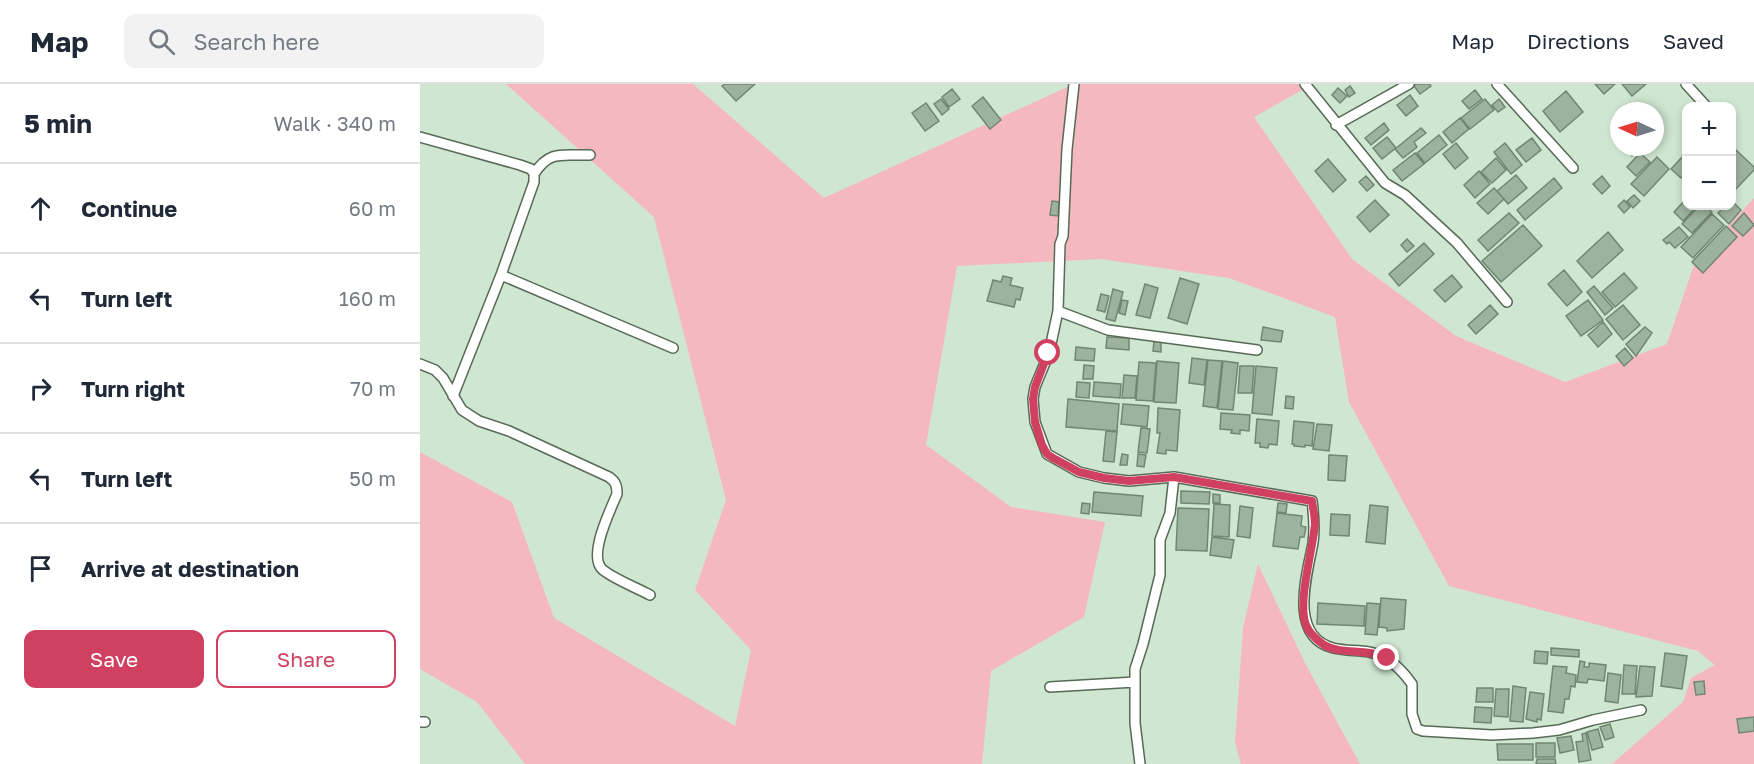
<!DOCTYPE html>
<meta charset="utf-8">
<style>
body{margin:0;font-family:"Golos Text",sans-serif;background:#f2f2f3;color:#1f2937}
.controls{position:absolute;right:18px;top:18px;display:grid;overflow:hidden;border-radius:12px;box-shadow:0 3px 9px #0003}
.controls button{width:54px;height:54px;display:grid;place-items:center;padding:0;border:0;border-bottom:2px solid #e0e1e3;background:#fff;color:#1f2937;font:30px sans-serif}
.compass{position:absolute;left:1190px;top:18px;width:54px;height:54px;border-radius:50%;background:#fff;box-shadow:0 3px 9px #0003;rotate:274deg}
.stop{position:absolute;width:18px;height:18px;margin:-14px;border:4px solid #d04060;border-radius:50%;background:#fff}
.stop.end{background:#d04060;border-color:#fff;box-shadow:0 2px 6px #0008}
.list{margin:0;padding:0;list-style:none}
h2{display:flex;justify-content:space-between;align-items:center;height:78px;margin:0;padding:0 24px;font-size:26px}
h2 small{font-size:20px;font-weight:400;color:#747a83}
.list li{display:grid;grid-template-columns:39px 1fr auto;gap:18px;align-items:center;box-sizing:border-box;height:90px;padding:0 24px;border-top:2px solid #e0e1e3}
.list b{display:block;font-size:22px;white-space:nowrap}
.list em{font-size:20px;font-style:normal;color:#747a83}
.actions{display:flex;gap:12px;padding:18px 24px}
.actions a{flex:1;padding:14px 0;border:2px solid #d04060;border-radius:12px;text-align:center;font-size:21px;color:#d04060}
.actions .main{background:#d04060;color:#fff}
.icon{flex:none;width:33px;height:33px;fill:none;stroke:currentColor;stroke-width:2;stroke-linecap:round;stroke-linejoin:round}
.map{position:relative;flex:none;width:1334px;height:680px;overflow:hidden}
header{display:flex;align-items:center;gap:36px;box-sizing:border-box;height:84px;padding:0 30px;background:#fff;border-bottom:2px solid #e0e1e3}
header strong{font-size:28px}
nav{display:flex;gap:33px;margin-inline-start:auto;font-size:21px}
.search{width:420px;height:54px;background:#f2f2f3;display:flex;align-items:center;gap:15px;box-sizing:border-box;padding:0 21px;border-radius:12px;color:#747a83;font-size:22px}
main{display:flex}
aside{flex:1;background:#fff}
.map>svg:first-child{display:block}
</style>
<header>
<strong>Map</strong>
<div class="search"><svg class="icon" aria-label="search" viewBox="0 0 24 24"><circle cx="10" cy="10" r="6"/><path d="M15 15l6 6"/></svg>Search here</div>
<nav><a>Map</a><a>Directions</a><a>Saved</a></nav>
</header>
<main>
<aside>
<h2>5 min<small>Walk · 340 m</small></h2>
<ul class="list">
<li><svg class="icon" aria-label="ahead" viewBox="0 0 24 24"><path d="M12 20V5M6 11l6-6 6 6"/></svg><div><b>Continue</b></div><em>60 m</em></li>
<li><svg class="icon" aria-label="left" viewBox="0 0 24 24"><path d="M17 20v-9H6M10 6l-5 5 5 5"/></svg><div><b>Turn left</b></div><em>160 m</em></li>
<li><svg class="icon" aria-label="right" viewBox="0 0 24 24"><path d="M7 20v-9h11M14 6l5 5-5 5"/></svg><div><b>Turn right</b></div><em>70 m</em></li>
<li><svg class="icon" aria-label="left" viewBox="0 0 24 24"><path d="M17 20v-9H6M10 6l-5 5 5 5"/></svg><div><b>Turn left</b></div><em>50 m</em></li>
<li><svg class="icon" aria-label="arrive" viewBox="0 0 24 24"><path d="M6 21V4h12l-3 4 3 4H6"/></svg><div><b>Arrive at destination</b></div></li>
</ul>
<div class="actions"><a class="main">Save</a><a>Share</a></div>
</aside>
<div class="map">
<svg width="1334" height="680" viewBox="0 0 1334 680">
<rect width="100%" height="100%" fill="#cfe6d0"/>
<path fill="#f6b8bf" d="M86 0H273L404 114 654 0H893L834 33 932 175 1036 252 1145 298 1247 260 1275 178 1334 114V680H1192L1263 618 1271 594 1295 581 1278 567 1029 502 929 318 915 233 809 194 681 175 537 182 506 361 591 423 685 438 664 533 571 587 562 680H105L57 618 0 585V368L92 418 134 534 315 642 331 566 275 506 306 416 234 133Z
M838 480 885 579 940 680H821L815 658 823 544Z"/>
<path fill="#9db39d" stroke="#728772" stroke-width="1.5" d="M305 0H335L316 17 302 2Z
M996 0H1010L1011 2 1000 10 994 2Z
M1175 0H1195L1184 10Z
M1202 0H1226L1212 12Z
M930 2 935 9 929 13 925 6Z
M918 4 927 12 920 19 912 11Z
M532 5 540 15 529 23 522 13Z
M1055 6 1062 15 1049 25 1042 17Z
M1146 7 1163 28 1140 48 1123 27Z
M990 11 998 22 986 32 977 21Z
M563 13 581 36 570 45 552 22Z
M521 15 529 25 522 31 514 20Z
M1065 15 1074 26 1050 45 1041 34Z
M1079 15 1085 23 1078 28 1072 21Z
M506 19 519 37 505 47 492 29Z
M1040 34 1049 45 1032 59 1023 48Z
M964 39 969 46 951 61 945 54Z
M1001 44 1006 49 994 58 997 63 983 74 975 65Z
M1019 51 1027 61 1005 79 997 69Z
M967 53 976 64 962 75 953 64Z
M1112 54 1121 66 1106 78 1096 66Z
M1036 59 1048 74 1035 85 1023 70Z
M1085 59 1102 81 1091 90 1074 68Z
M1202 63H1220L1212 72Z
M1316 66 1334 83V86L1314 107 1312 105V71Z
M995 69 1004 80 982 97 973 86Z
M1220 69 1230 78 1216 92 1207 83Z
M1266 69V88L1261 94 1251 85Z
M1237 73 1249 85 1224 112 1211 100Z
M1076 74 1086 86 1072 99 1061 88Z
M908 75 926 96 913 108 895 87Z
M1059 87 1070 100 1055 114 1044 101Z
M1096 91 1107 104 1088 120 1077 107Z
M946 92 954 101 947 107 939 98Z
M1182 92 1190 102 1182 110 1173 100Z
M1134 94 1142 104 1105 136 1097 126Z
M1074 104 1084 115 1068 130 1057 119Z
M1214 111 1220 117 1213 124 1207 117Z
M1266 115V122H1277L1263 137 1254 128Z
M955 116 969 131 950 148 937 133Z
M1204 116 1210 123 1204 129 1198 122Z
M632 117 639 118 638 132 630 131Z
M1312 117 1321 126 1309 140 1298 129 1305 122H1312Z
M1279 122H1284L1292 128 1272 149 1262 140Z
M1089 129 1099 139 1068 167 1058 156Z
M1324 129 1334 141 1323 152 1312 142Z
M1292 130 1304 141 1273 174 1261 163Z
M1103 141 1122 162 1081 198 1062 177Z
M1306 142 1317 153 1283 189 1272 178Z
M1259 143 1268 153 1255 164 1249 158 1247 160 1243 156Z
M1188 148 1203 166 1172 194 1157 177Z
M987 155 994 162 987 168 981 161Z
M1004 159 1014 170 979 202 969 190Z
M1144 186 1162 208 1147 222 1128 200Z
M1204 189 1217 204 1195 223 1182 208Z
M1032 191 1042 203 1025 218 1014 206Z
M583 192 592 194 590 201 603 204 600 216 596 215 594 223 567 217 573 196 581 198Z
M760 194 779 200 767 240 748 234Z
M725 200 738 204 730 234 716 231Z
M1174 202 1193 224 1185 231 1167 208Z
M693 205 703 208 695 237 686 235Z
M681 210 689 212 685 228 677 226Z
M702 216 708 217 705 231 699 229Z
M1168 216 1183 236 1161 252 1146 232Z
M1070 221 1078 230 1056 250 1048 241Z
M1203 221 1220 241 1203 256 1186 235Z
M1183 238 1192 250 1178 263 1168 251Z
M843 243 863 247 861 258 841 256Z
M1225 243 1232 249 1216 272 1206 260Z
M687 253 709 254V266L686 264Z
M734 257 741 258V268L733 267Z
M656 263 675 265 674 277 655 276Z
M1205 264 1213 274 1204 282 1196 272Z
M772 274 787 276 784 301 769 299Z
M788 276 802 277 797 324 783 322Z
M737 277 759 279 756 319 734 318Z
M803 277 818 279 813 326 798 325Z
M719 278 736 279 733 317 716 316Z
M664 281 674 282 673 295H663Z
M820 282H834L832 309H818Z
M836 282 857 284 852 331 832 329Z
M704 291 717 292 715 314H702Z
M657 298 670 299 669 314 656 313Z
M674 298 701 300 700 314 673 312Z
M866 312 874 313 873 325 865 324Z
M648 315 699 320 697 347 646 343Z
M703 320 729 322 727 343 701 340Z
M738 324 760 326 757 367 746 366V370L737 369 740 349H737Z
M801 329 830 331 829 347 820 346V350L811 349 812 346 800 345Z
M837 335 859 337 857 361 849 360 848 364 840 363V359H835Z
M874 337 894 339 892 362 885 361V363L874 362V360H872Z
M897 340 912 341 909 367 893 365Z
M721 344 730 345 727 369 718 368Z
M686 347 697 348 694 378 683 377Z
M702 370 708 371 707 381H700Z
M718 370 726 371 724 383 717 382Z
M909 371 927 372 925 397 908 396Z
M761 407 790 408 789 420 761 419Z
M674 408 723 412 721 432 672 428Z
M793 410 800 411V419H793Z
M662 419 670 420 669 430 661 429Z
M858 419 867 420 866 429 857 428Z
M794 420 810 421 809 453 792 452Z
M950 421 968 423 965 460 946 458Z
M820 422 833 424 830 454 817 452Z
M758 424 789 425 787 467 756 466Z
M857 429 882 432 881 442 886 443 884 453H880L878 465 853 462Z
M911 430 930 431 929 452 910 451Z
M792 453 814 456 811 474 790 471Z
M961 514 986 516 984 545 967 547V544L959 543Z
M898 519 945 522 944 542 897 540Z
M947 519 960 520 957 551 945 550Z
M1131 564 1159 566V573L1131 571Z
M1115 567 1128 568 1127 580 1114 579Z
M1245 569 1267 572 1262 605 1241 602Z
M1160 577 1165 578 1164 583H1169V579L1186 581 1184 597 1168 595 1167 599 1157 598Z
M1204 581 1217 582 1215 610H1202Z
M1133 582 1147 583 1146 589 1156 591 1155 603 1151 602 1149 615H1145L1143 629 1128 627Z
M1220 582 1235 583 1232 612 1216 613Z
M1188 589 1201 591 1198 619 1185 617Z
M1284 597 1285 610 1276 611 1274 598Z
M1093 602 1106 604 1103 638 1090 637Z
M1057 604H1073V618H1056Z
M1076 605H1089L1088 633 1074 632Z
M1110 608 1124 610 1121 636 1117 635V638L1106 635Z
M1055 623 1072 624 1071 639 1054 638Z
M1334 633V647L1319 649 1317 635Z
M1190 640 1194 653 1185 656 1180 643Z
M1178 645 1183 663 1172 666 1167 648Z
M1166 649 1171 676 1159 678 1156 658 1163 657 1162 650Z
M1151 652 1154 666 1140 669 1137 654Z
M1116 659H1135V673H1116Z
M1077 660H1113V676H1078Z
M1117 675H1135L1136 680H1116Z"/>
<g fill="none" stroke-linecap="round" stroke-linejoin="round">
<defs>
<path id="minor" d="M654 0 647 65 643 152 640 160 638 227 629 269 615 303 613 315 615 338 627 370 659 388 684 394 709 397 754 393 892 417C894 432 895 444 893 459 887 491 868 552 913 564 925 567 937 566 949 568 967 571 982 586 992 600V630L997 645 1003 647 1072 651 1113 649 1139 646 1173 636 1221 626
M885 0 965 99 985 111 1037 159 1087 218
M1077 0 1153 84
M1266 0 1286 22
M916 41 989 0
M0 53 100 81 111 85 114 90V98L81 191 33 312
M114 90C130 65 143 72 170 71
M81 191 253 264
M638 227 688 246 837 266
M0 280 15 286 23 294 42 326 59 337 89 347 189 393C196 398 197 402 197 410 190 427 167 473 183 486 196 496 215 503 230 511
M630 603 715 598
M0 638H5
M720 680 715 639V585L723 560 740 491V456L750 429 754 393"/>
</defs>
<use href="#minor" stroke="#566a56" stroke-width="12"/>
<use href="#minor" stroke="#fff" stroke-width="9"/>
</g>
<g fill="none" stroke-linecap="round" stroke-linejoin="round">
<path stroke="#d04060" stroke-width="8" d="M628 269 615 303 613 315 615 338 622 361 627 370 633 374 659 388 684 394 709 397 754 393 892 417C893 425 895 433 895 440 893 465 877 519 886 541 889 549 897 556 904 561 921 571 947 564 967 574"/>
</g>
</svg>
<div class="controls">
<button>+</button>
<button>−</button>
</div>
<svg class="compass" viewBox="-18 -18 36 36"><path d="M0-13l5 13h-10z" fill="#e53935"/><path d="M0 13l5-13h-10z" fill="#747a83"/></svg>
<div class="stop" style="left:628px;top:269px"></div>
<div class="stop end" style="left:967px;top:574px"></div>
</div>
</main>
